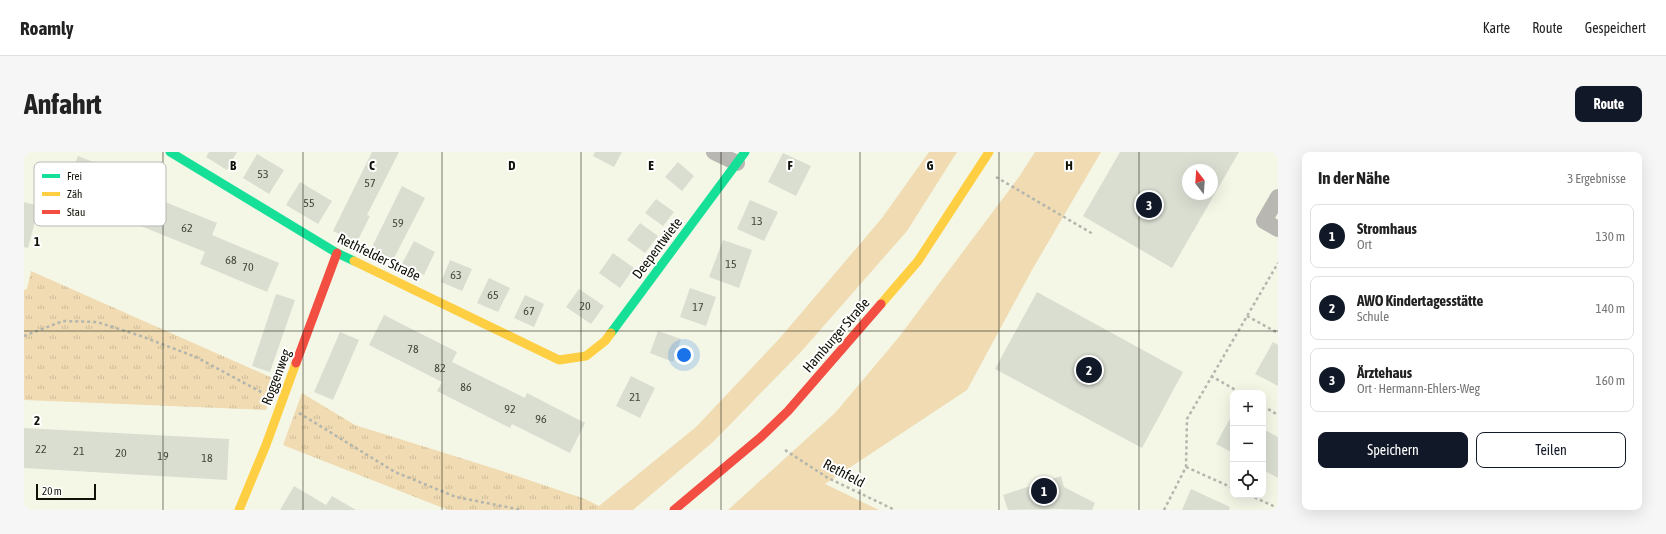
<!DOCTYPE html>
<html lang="de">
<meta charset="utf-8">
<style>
body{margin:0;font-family:"Asap Condensed",sans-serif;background:#f6f6f6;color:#222}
.controls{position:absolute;right:12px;bottom:12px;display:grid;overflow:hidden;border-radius:8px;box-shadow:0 4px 16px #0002}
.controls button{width:36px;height:36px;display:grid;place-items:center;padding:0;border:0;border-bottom:1px solid #e0e0e0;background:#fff;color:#222;font:20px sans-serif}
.compass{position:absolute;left:1158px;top:12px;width:36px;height:36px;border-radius:50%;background:#fff;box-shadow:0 4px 16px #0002;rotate:343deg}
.scale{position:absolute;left:12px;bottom:10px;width:60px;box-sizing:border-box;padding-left:4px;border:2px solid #101207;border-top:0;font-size:11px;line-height:14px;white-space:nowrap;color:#101207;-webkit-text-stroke:3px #fff;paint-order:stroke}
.you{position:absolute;left:660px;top:203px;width:14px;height:14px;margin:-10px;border:3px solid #fff;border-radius:50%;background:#1a73e8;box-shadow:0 0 0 6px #1a73e833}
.badge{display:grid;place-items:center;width:26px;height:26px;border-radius:50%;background:#111827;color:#fff;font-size:13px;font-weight:700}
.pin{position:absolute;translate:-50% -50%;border:2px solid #fff;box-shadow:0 1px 4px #0006}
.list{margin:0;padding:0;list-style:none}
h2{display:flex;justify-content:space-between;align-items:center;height:52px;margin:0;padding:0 16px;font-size:17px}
h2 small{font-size:13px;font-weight:400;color:#767676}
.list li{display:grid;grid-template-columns:26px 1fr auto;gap:12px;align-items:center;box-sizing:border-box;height:64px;margin:0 8px 8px;padding:0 8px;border:1px solid #e0e0e0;border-radius:8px}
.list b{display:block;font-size:15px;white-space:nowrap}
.list p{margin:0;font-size:13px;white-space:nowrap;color:#767676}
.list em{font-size:13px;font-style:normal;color:#767676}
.actions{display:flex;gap:8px;padding:12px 16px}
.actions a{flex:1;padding:9px 0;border:1px solid #111827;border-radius:8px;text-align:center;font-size:14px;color:#111827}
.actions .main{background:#111827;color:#fff}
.icon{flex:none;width:22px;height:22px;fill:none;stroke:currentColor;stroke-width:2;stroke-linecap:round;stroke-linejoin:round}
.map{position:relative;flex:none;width:1254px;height:358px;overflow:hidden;border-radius:8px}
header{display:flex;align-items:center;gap:24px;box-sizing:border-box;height:56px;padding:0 20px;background:#fff;border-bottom:1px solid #e0e0e0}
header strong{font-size:19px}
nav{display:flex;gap:22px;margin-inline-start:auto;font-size:14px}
.intro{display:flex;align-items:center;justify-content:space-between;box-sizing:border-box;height:96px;padding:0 24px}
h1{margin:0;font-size:28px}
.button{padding:10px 18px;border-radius:8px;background:#111827;color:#fff;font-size:14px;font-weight:700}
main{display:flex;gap:24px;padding:0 24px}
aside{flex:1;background:#fff;border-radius:8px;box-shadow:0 4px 16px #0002}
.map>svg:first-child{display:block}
</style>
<header>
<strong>Roamly</strong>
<nav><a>Karte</a><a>Route</a><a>Gespeichert</a></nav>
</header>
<div class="intro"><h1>Anfahrt</h1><a class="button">Route</a></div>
<main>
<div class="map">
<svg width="1254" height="358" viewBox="0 0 1254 358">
<defs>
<pattern id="park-tufts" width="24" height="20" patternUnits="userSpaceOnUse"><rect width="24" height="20" fill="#f0dbb2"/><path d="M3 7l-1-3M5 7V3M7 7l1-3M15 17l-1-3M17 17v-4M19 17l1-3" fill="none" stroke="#cdbb98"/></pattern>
</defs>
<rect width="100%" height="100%" fill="#f4f7e6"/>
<path fill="#f0dbb2" d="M905 0H933L883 79 776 201 689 290 609 358H570L672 275 756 186 858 66Z
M1011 0H1077L1008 118 943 238 801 332 855 358H704L811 261 875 185 995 25Z"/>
<path fill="url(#park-tufts)" d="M7 119 253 228 242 258 0 248V138L3 137Z
M278 241 331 273 475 318 561 347 575 354 570 358H424L259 293Z"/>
<path fill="#d9ded1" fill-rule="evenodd" d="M185 0H213L203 18 182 5Z
M348 0H375L343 63 346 64 333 90 309 79Z
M571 0H598L590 15 569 4Z
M1096 0H1215L1148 116 1059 64ZM1164 18H1188V42H1164Z
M759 1 787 14 772 44 744 30Z
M233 2 260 18 245 42 219 26Z
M54 4 118 29 114 39 193 71 188 83 255 111 243 140 176 112 181 100 102 68 106 57 43 32Z
M654 10 670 24 658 39 641 25Z
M276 30 308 49 294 72 262 53Z
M378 34 401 46 369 108 347 97Z
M632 47 650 60 639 74 621 61Z
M726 48 754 60 740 89 713 77Z
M0 50 15 54 4 96 0 95Z
M616 71 634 84 621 101 603 88Z
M699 88 728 98 715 136 685 125Z
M390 89 411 100 400 123 378 112Z
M589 101 610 116 596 136 575 121Z
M426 108 448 117 438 139 417 130Z
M465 126 486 136 474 160 453 151Z
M666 136 692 145 682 174 656 165Z
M555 137 580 154 567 172 542 155Z
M1013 140 1159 220 1118 296 971 217Z
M252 142 271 148 246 220 228 214Z
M501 143 520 152 510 175 490 166Z
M360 163 433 200 428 210 501 246 503 241 561 271 546 301 488 272 486 276 413 239 418 230 345 193Z
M634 179 657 187 649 210 626 201Z
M316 180 335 188 309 248 290 240Z
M1249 190 1254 193V234L1231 222Z
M607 224 631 236 616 266 592 254Z
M1209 261V301L1192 292Z
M0 276 205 287 203 328 0 316Z
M1239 277 1254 285V326L1239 318Z
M1037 324 1040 335 1071 351 1068 358 1037 357 984 358 979 343Z
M270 334 302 353 308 344 332 358H256Z
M1167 337 1206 355 1205 358H1158Z"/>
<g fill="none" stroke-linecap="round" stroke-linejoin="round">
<path stroke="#b4b6ad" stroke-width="2.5" stroke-dasharray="3 3" stroke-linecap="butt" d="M972 25 1069 82
M1223 164 1254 181
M0 184 39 169 73 170 114 183 172 205 239 241
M1187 224 1217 241
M1239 254 1254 263
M275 261 371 320 432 345 498 358
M761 298 804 326 871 358
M1162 315 1209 336
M1225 343 1254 356
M1140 358 1162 315 1163 267 1254 111"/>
<path stroke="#b8b7b1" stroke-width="16" d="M690 0 713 11
M1254 45 1240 69 1254 77"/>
<path stroke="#16e098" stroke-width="9" d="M146 0 313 101 330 109
M587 181 721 0"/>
<path stroke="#ffcf43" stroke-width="9" d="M330 109 535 208 562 204 581 189 587 181
M857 152 894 109 965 0
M215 358 242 293 272 211"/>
<path stroke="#f24e42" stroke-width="9" d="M272 211 313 101
M650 358 737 285 764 259 857 152"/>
</g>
<path fill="none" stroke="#101207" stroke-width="1" stroke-opacity="0.55" d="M139 0V358M279 0V358M418 0V358M557 0V358M697 0V358M836 0V358M975 0V358M1115 0V358M0 179H1254"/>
<g text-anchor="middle" stroke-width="4" stroke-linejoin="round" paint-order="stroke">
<g font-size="12" fill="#44473c">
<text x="239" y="26">53</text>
<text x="346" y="35">57</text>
<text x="285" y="55">55</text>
<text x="733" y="73">13</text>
<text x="374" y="75">59</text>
<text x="163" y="80">62</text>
<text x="207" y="112">68</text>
<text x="707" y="116">15</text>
<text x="224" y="119">70</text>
<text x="432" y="127">63</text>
<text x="469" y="147">65</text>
<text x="561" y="158">20</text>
<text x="674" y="159">17</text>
<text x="505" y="163">67</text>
<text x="389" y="201">78</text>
<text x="416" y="220">82</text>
<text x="442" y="239">86</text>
<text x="611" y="249">21</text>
<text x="486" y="261">92</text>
<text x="517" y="271">96</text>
<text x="17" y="301">22</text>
<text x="55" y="303">21</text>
<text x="97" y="305">20</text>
<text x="139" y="308">19</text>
<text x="183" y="310">18</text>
</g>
<g font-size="14" fill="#101207" stroke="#fff">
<text transform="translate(633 96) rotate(-53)" y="5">Deepentwiete</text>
<text transform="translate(355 105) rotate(26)" y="5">Rethfelder Straße</text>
<text transform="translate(812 183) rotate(-49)" y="5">Hamburger Straße</text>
<text transform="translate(252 225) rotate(-69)" y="5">Roggenweg</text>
<text transform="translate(820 321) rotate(28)" y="5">Rethfeld</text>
</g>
</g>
<rect x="10" y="10" width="132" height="64" rx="6" fill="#fff" stroke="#b7b8b5" stroke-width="1"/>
<rect x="18" y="22" width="18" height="4" fill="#16e098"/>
<rect x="18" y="40" width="18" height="4" fill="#ffcf43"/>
<rect x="18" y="58" width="18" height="4" fill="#f24e42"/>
<g font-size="11" fill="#101207">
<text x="43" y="28">Frei</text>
<text x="43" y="46">Zäh</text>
<text x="43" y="64">Stau</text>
</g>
<g font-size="13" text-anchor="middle" font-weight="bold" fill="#101207" stroke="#fff" stroke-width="4" stroke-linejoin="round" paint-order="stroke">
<text x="209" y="18">B</text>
<text x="348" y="18">C</text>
<text x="488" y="18">D</text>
<text x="627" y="18">E</text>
<text x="766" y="18">F</text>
<text x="906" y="18">G</text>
<text x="1045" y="18">H</text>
<text x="13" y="94">1</text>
<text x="13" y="273">2</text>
</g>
</svg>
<div class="controls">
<button>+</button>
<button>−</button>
<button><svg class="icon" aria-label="locate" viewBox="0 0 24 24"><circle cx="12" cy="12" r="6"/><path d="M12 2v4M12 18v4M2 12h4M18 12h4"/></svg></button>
</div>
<svg class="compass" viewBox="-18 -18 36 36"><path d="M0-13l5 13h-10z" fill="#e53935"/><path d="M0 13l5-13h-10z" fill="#767676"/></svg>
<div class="scale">20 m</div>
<div class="you"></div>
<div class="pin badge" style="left:1020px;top:339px">1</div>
<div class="pin badge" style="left:1065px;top:218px">2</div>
<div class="pin badge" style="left:1125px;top:53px">3</div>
</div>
<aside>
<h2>In der Nähe<small>3 Ergebnisse</small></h2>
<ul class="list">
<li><span class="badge">1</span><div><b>Stromhaus</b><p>Ort</p></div><em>130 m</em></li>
<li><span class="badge">2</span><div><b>AWO Kindertagesstätte</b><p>Schule</p></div><em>140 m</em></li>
<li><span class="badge">3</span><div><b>Ärztehaus</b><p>Ort · Hermann-Ehlers-Weg</p></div><em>160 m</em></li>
</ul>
<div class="actions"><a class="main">Speichern</a><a>Teilen</a></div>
</aside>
</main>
